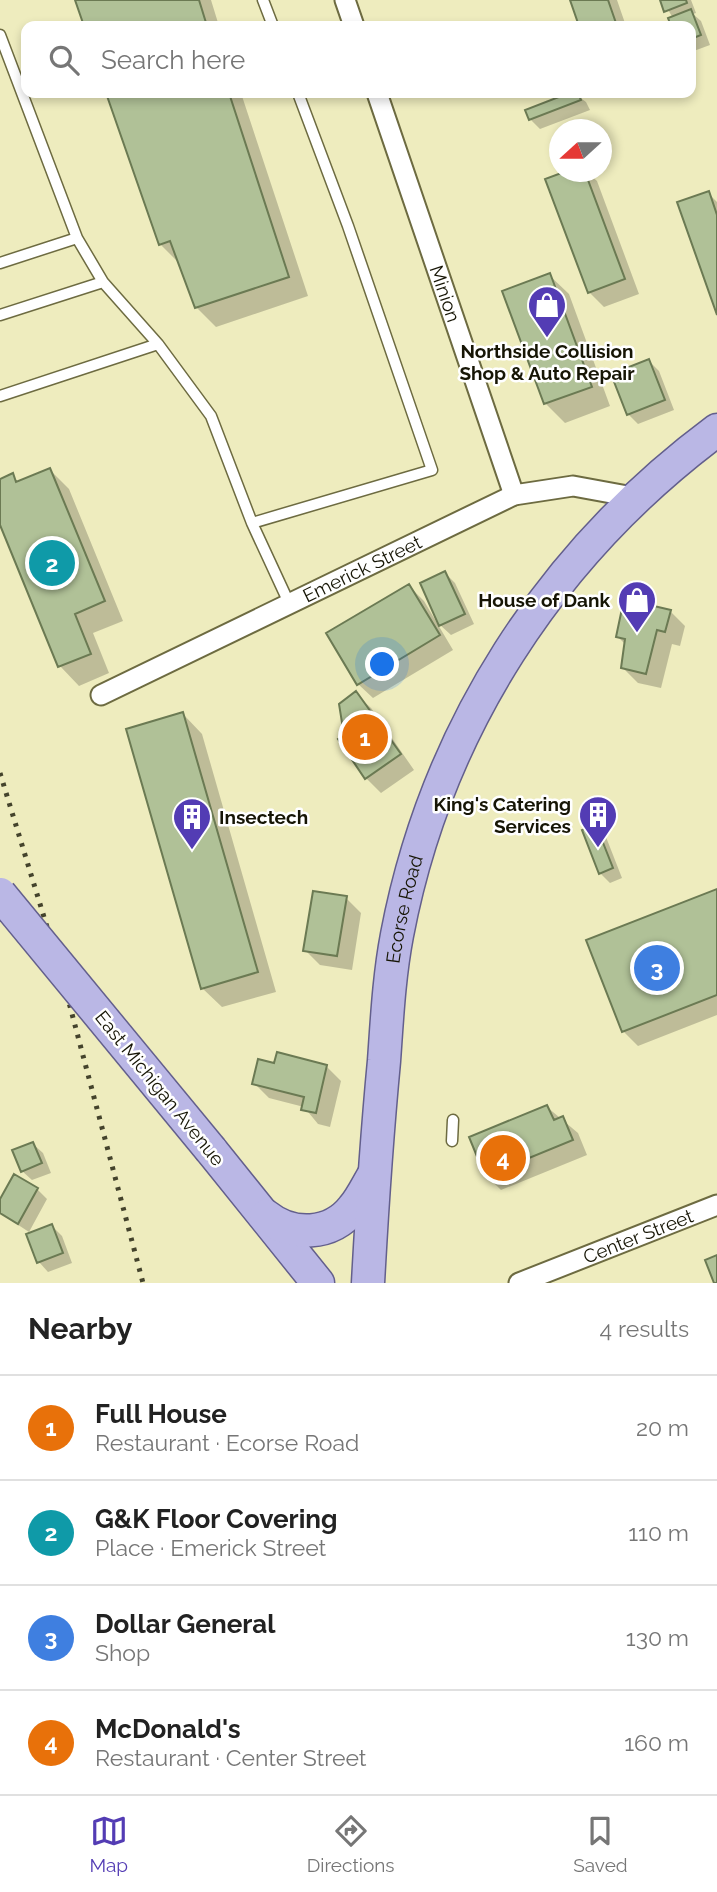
<!DOCTYPE html>
<meta charset="utf-8">
<style>
body{margin:0;font-family:Raleway,sans-serif;background:#f6f6f6;color:#222}
.compass{position:absolute;left:549px;top:119px;width:63px;height:63px;border-radius:50%;background:#fff;box-shadow:0 4px 10px #0003;rotate:249deg}
.you{position:absolute;left:383px;top:665px;width:24px;height:24px;margin:-18px;border:5px solid #fff;border-radius:50%;background:#1a73e8;box-shadow:0 0 0 10px #1a73e833}
.badge{display:grid;place-items:center;width:46px;height:46px;border-radius:50%;background:#533cb4;color:#fff;font-size:23px;font-weight:700}
.pin{position:absolute;translate:-50% -50%;border:4px solid #fff;box-shadow:0 2px 7px #0006}
.list{margin:0;padding:0;list-style:none}
h2{display:flex;justify-content:space-between;align-items:center;height:91px;margin:0;padding:0 28px;font-size:30px}
h2 small{font-size:23px;font-weight:400;color:#767676}
.list li{display:grid;grid-template-columns:46px 1fr auto;gap:21px;align-items:center;box-sizing:border-box;height:105px;padding:0 28px;border-top:2px solid #e0e0e0}
.list b{display:block;font-size:26px;white-space:nowrap}
.list p{margin:0;font-size:23px;white-space:nowrap;color:#767676}
.list em{font-size:23px;font-style:normal;color:#767676}
.icon{flex:none;width:38px;height:38px;fill:none;stroke:currentColor;stroke-width:2;stroke-linecap:round;stroke-linejoin:round}
.map{position:relative;flex:none;width:717px;height:1283px;overflow:hidden}
.search{position:absolute;background:#fff;box-shadow:0 4px 10px #0003;left:21px;right:21px;top:21px;height:77px;display:flex;align-items:center;gap:18px;box-sizing:border-box;padding:0 24px;border-radius:14px;color:#767676;font-size:26px}
.sheet{height:511px;background:#fff}
nav{display:flex;justify-content:space-around;align-items:center;box-sizing:border-box;height:98px;border-top:2px solid #e0e0e0;background:#fff;font-size:19px;color:#767676}
nav a{display:grid;justify-items:center;gap:4px}
nav .on{color:#533cb4}
.map>svg:first-child{display:block}
</style>
<div class="map">
<svg width="717" height="1283" viewBox="0 0 717 1283">
<rect width="100%" height="100%" fill="#eeecbe"/>
<path fill="#0003" d="M76 0H211L219 26H85Z
M571 0H617L626 26H580Z
M662 0H691L696 13 693 14 701 21 710 45 691 52V26H673L670 19 673 18Z
M108 93H241L308 296 216 327 197 308 180 264 160 244Z
M574 93 586 102 590 110 540 129 530 119 527 111Z
M569 172H587L597 181 639 294 604 307 589 292 547 180Z
M708 193 717 202V310Z
M549 275 569 294 610 406 565 423 546 404 505 292Z
M649 361 659 371 674 410 638 424 628 414Z
M50 470 69 489 123 621 93 633 109 673 79 686 60 666 0 520V481L12 476 19 483Z
M445 573 455 583 474 624 451 635 439 624Z
M409 586 424 601 453 650 373 698 358 684Z
M670 611 685 626 680 646 672 644 661 688 638 683 623 668 626 645 618 637Z
M356 694 371 708 414 770 381 793 366 778 346 736Z
M183 714 202 734 276 992 222 1007 202 988Z
M596 827 606 837 622 878 610 883 600 873Z
M717 891V1015L638 1046 623 1031Z
M346 898 361 913 352 970 320 965 305 950Z
M276 1065 326 1066 341 1081 330 1127 318 1124 304 1107 269 1098 254 1083Z
M547 1107 578 1133 587 1155 501 1190 486 1175Z
M33 1144 43 1153 51 1173 32 1180 22 1171Z
M37 1189 47 1199 29 1232 0 1213V1202Z
M52 1226 62 1236 72 1263 48 1272 39 1262Z"/>
<path fill="#b0c197" stroke="#6b7a53" stroke-width="2" d="M75 0H199L207 26H84Z
M570 0H608L617 26H579Z
M660 0H686L687 3 664 12Z
M691 9 701 35 691 39V26H671L668 18Z
M106 93H229L289 277 195 308 170 241 159 245Z
M569 93H578L581 100 529 120 525 110Z
M564 172H585L625 279 588 293 545 179Z
M709 191 717 215V315L677 202Z
M550 273 592 387 544 404 502 291Z
M649 359 665 400 627 415 611 374Z
M50 468 105 601 75 614 91 654 58 667 0 525V479L13 473 16 482Z
M445 571 465 614 439 626 420 583Z
M409 584 440 635 357 685 326 633Z
M624 599 671 610 665 632 657 630 646 674 621 668 625 639 616 637Z
M356 691 401 754 365 779 338 739 344 735 339 704Z
M183 712 258 972 201 989 126 729Z
M596 825 613 868 599 874 582 830Z
M717 889V995L622 1032 586 940Z
M313 891 347 896 337 956 303 951Z
M277 1052 327 1065 316 1113 301 1110 304 1097 252 1084 258 1059 274 1063Z
M547 1105 554 1120 563 1116 573 1140 485 1176 469 1137Z
M33 1142 42 1163 21 1172 12 1150Z
M14 1174 38 1188 18 1224 0 1213V1199Z
M52 1224 63 1253 37 1263 26 1234Z
M717 1255V1283H714L705 1260Z"/>
<g fill="none" stroke-linecap="round" stroke-linejoin="round">
<defs>
<path id="lane" d="M263 0 273 26
M0 35 77 238 103 282 158 344 211 416 252 523 289 603
M0 263 77 238
M0 315 103 282
M0 396 158 344
M252 523 432 470 348 226 298 93
M452 1141 453 1120"/>
<g id="street">
<path d="M345 0 354 26"/>
<path id="s1" d="M377 93 514 495"/>
<path id="s2" d="M101 695 514 495 573 486 633 497"/>
<path id="s3" d="M519 1283 717 1205"/>
</g>
<g id="primary">
<path d="M211 1150 318 1283"/>
<path d="M266 1216C292 1237 331 1236 353 1208 361 1199 367 1186 373 1176"/>
<path id="s4" d="M368 1283C372 1209 377 1135 384 1061 387 1019 389 977 397 935 436 730 550 554 717 430"/>
</g>
</defs>
<use href="#lane" stroke="#6d6b41" stroke-width="13"/>
<use href="#street" stroke="#6d6b41" stroke-width="23"/>
<use href="#primary" stroke="#635f8c" stroke-width="35"/>
<use href="#lane" stroke="#fff" stroke-width="10"/>
<use href="#street" stroke="#fff" stroke-width="19"/>
<use href="#primary" stroke="#bab7e5" stroke-width="32"/>
<path stroke="#44432c" stroke-width="5" stroke-dasharray="3.5 7" stroke-linecap="butt" d="M0 773 62 976 143 1283"/>
<defs>
<path id="primary-bridge" d="M0 894 211 1150"/>
</defs>
<use href="#primary-bridge" stroke="#635f8c" stroke-width="35" stroke-linecap="butt"/>
<use href="#primary-bridge" stroke="#bab7e5" stroke-width="32"/>
</g>
<defs>
<symbol id="shop-pin" viewBox="-11 -11 22 30"><path d="M0 17L-7.5 6A9.5 9.5 0 1 1 7.5 6Z" fill="#533cb4" stroke="#fff"/><path d="M-5-2.5h2.3a2.7 3.5 0 0 1 5.4 0H5L5.5 6h-11ZM-1.5-2.5h3a1.5 2.3 0 0 0-3 0Z" fill="#fff"/></symbol>
<symbol id="building-pin" viewBox="-11 -11 22 30"><path d="M0 17L-7.5 6A9.5 9.5 0 1 1 7.5 6Z" fill="#533cb4" stroke="#fff"/><path d="M-4-6H4V6H1V3H-1V6H-4ZM-2.5-4.3h1.7v1.8h-1.7ZM.8-4.3h1.7v1.8H.8ZM-2.5-1h1.7V.8h-1.7ZM.8-1h1.7V.8H.8Z" fill="#fff"/></symbol>
</defs>
<g fill-rule="evenodd">
<use href="#shop-pin" x="525" y="283" width="44" height="60"/>
<use href="#shop-pin" x="615" y="578" width="44" height="60"/>
<use href="#building-pin" x="576" y="793" width="44" height="60"/>
<use href="#building-pin" x="170" y="795" width="44" height="60"/>
</g>
<g text-anchor="middle" stroke-width="5" stroke-linejoin="round" paint-order="stroke">
<g font-size="19" fill="#161505" stroke="#fff">
<text dy="7" stroke="none"><textPath href="#s1" startOffset="212">Minion</textPath></text>
<text dy="7" stroke="none"><textPath href="#s2" startOffset="290">Emerick Street</textPath></text>
<text dy="7" stroke="none"><textPath href="#s4" startOffset="376">Ecorse Road</textPath></text>
<text transform="translate(160 1088) rotate(51)" y="7">East Michigan Avenue</text>
<text dy="7" stroke="none"><textPath href="#s3" startOffset="128">Center Street</textPath></text>
</g>
<g font-size="19" font-weight="bold" fill="#161505" stroke="#fff" text-anchor="end">
<text x="547" y="358" text-anchor="middle">Northside Collision<tspan x="547" dy="22">Shop &amp; Auto Repair</tspan></text>
<text x="610" y="607">House of Dank</text>
<text x="571" y="811">King's Catering<tspan x="571" dy="22">Services</tspan></text>
<text x="219" y="824" text-anchor="start">Insectech</text>
</g>
</g>
</svg>
<svg class="compass" viewBox="-18 -18 36 36"><path d="M0-13l5 13h-10z" fill="#e53935"/><path d="M0 13l5-13h-10z" fill="#767676"/></svg>
<div class="you"></div>
<div class="pin badge" style="left:365px;top:737px;background:#e8710a">1</div>
<div class="pin badge" style="left:52px;top:563px;background:#0f9aa8">2</div>
<div class="pin badge" style="left:657px;top:968px;background:#3f7fe0">3</div>
<div class="pin badge" style="left:503px;top:1158px;background:#e8710a">4</div>
<div class="search"><svg class="icon" aria-label="search" viewBox="0 0 24 24"><circle cx="10" cy="10" r="6"/><path d="M15 15l6 6"/></svg>Search here</div>
</div>
<section class="sheet">
<h2>Nearby<small>4 results</small></h2>
<ul class="list">
<li><span class="badge" style="background:#e8710a">1</span><div><b>Full House</b><p>Restaurant · Ecorse Road</p></div><em>20 m</em></li>
<li><span class="badge" style="background:#0f9aa8">2</span><div><b>G&amp;K Floor Covering</b><p>Place · Emerick Street</p></div><em>110 m</em></li>
<li><span class="badge" style="background:#3f7fe0">3</span><div><b>Dollar General</b><p>Shop</p></div><em>130 m</em></li>
<li><span class="badge" style="background:#e8710a">4</span><div><b>McDonald's</b><p>Restaurant · Center Street</p></div><em>160 m</em></li>
</ul>
</section>
<nav>
<a class="on"><svg class="icon" aria-label="map" viewBox="0 0 24 24"><path d="M3 6l6-2 6 2 6-2v14l-6 2-6-2-6 2zM9 4v14M15 6v14"/></svg>Map</a>
<a><svg class="icon" aria-label="directions" viewBox="0 0 24 24"><path d="M12 3l9 9-9 9-9-9zM9 14v-3h6M13 9l2 2-2 2"/></svg>Directions</a>
<a><svg class="icon" aria-label="saved" viewBox="0 0 24 24"><path d="M7 4h10v16l-5-4-5 4z"/></svg>Saved</a>
</nav>
